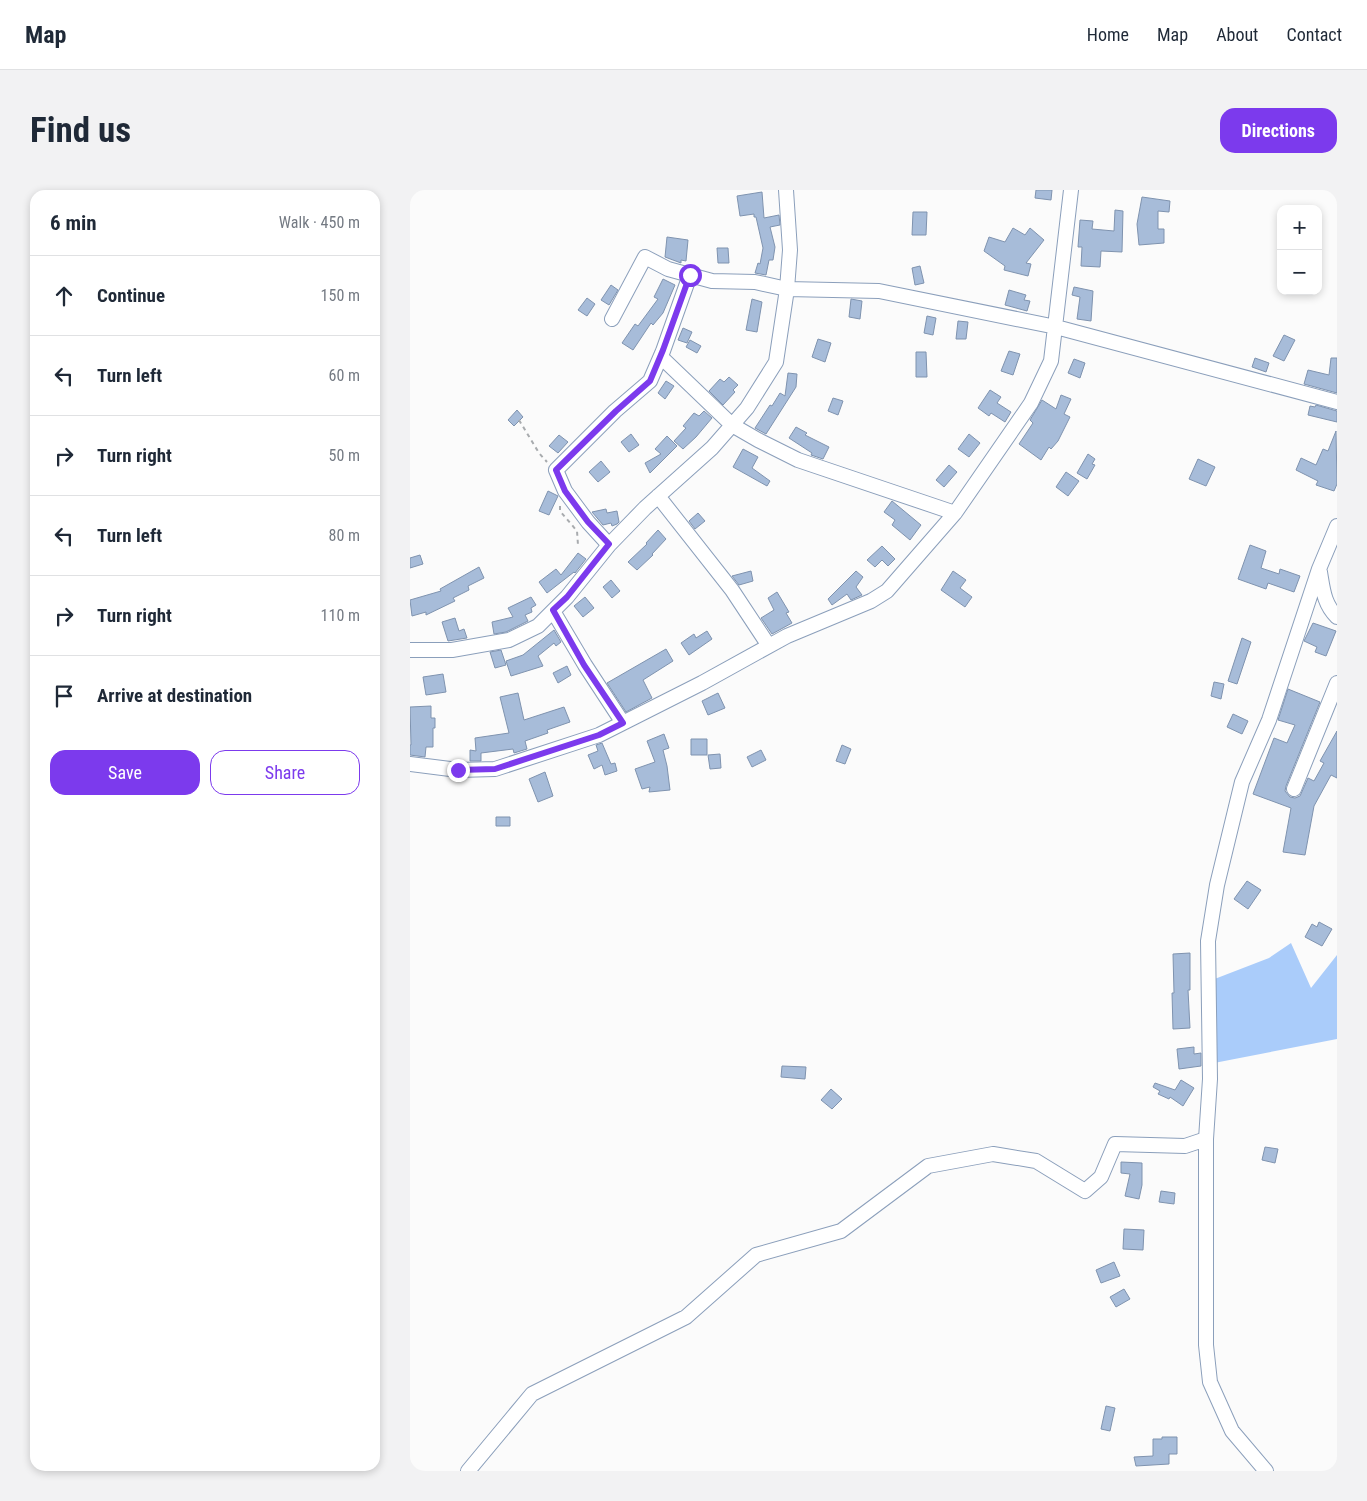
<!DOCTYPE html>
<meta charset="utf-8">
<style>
body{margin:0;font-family:"Roboto Condensed",sans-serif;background:#f2f2f3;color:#1f2937}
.controls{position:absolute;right:15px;top:15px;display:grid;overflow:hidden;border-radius:10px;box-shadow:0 2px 8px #0003}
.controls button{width:45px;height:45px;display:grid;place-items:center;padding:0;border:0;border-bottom:1px solid #e0e1e3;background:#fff;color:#1f2937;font:25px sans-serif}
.stop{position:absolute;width:15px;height:15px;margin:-11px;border:4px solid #7c3aed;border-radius:50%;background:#fff}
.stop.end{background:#7c3aed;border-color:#fff;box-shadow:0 1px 5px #0008}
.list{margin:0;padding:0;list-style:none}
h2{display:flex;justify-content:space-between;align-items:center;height:65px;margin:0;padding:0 20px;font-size:21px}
h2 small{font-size:16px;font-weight:400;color:#747a83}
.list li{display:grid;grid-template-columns:32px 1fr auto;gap:15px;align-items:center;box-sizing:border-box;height:80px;padding:0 20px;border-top:1px solid #e0e1e3}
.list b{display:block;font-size:19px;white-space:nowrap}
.list em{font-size:16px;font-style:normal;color:#747a83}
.actions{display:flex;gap:10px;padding:15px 20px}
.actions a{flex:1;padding:11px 0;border:1px solid #7c3aed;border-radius:15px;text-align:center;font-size:18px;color:#7c3aed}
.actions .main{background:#7c3aed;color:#fff}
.icon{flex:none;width:28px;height:28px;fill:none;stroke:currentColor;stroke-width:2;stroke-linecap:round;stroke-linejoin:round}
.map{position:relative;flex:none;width:927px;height:1281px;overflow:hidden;border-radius:15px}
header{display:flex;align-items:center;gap:30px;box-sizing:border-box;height:70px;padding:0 25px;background:#fff;border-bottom:1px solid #e0e1e3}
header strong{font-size:24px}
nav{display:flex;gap:28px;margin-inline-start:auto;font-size:18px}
.intro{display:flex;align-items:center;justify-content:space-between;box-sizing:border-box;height:120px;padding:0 30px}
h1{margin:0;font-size:35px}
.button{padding:12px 22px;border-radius:15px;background:#7c3aed;color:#fff;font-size:18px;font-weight:700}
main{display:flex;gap:30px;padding:0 30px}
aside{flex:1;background:#fff;border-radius:15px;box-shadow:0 2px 8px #0003}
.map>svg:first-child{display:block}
</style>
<header>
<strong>Map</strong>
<nav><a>Home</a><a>Map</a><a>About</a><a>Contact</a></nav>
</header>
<div class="intro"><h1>Find us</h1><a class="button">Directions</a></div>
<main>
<aside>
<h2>6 min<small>Walk · 450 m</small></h2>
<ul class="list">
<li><svg class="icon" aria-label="ahead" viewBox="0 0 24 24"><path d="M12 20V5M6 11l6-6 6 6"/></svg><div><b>Continue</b></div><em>150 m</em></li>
<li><svg class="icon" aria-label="left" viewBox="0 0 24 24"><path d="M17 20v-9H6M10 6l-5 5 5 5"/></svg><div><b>Turn left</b></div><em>60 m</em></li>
<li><svg class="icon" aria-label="right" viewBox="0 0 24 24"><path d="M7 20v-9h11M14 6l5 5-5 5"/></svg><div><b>Turn right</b></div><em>50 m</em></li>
<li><svg class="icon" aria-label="left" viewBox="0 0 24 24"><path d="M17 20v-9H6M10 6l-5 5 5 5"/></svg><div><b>Turn left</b></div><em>80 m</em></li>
<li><svg class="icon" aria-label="right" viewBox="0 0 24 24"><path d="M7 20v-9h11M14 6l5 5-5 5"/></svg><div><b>Turn right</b></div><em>110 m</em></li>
<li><svg class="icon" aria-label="arrive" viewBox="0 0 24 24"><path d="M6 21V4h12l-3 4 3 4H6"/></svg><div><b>Arrive at destination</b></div></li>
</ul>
<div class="actions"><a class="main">Save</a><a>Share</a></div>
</aside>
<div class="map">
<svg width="927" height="1281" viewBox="0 0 927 1281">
<rect width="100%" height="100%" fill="#fbfbfb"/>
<path fill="#aaccfa" d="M881 753 901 798 927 765V849L804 873 802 790 859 768Z"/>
<path fill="#a7bcd9" stroke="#7f93af" d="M626 0H642L641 10 625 8Z
M352 2 354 28 369 25 370 35 360 37 365 57 363 70H359L356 85 345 83 348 73 350 74 353 58 346 27H344V24L330 26 327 6Z
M732 7 760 11 759 22 748 21V39H754V53L729 55 727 34Z
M705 20 713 21 712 62 691 61 690 77 671 76 672 57H668L670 30 683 31 682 39 704 41Z
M503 22H517L516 45H502Z
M603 38 615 45 620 38 634 50 616 73 621 74 618 86 594 80 595 76 574 61 579 47 595 52Z
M257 47 278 50 276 71 271 70V73L255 67Z
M307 58H318L319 73H308Z
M510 76 514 93 505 95 502 78Z
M253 89 265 95 253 123 243 135 241 133 223 160 212 153 225 134 228 136 248 109 244 107Z
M201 95 208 100 199 115 191 110Z
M664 97 683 101 681 131 667 129 670 107 662 105Z
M599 100 616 105 614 110 620 111 617 121 595 115Z
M177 108 185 114 177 126 168 120Z
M342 109 352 112 347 142 336 140Z
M441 109 452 111 450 129 439 127Z
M517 126 526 128 523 145 514 143Z
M548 131 558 132 556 149H546Z
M273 138 282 142 277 153 268 150Z
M874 145 885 150 874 171 863 166Z
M408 149 421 153 415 172 402 167Z
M280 150 291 156 287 163 276 157Z
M599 161 610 164 603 185 591 181Z
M506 162H516L517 187H506Z
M845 168 859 173 856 182 842 177Z
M921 168H927V203L894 194 898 180 919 185Z
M664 169 675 173 670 188 658 183Z
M378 183 387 184 386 197 356 244 345 238 360 215 362 216 370 203 375 206Z
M319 187 328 195 323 200 325 202 313 215 299 201 310 189 314 192Z
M256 191 264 196 255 209 248 203Z
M580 200 591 207 587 213 601 222 595 232 581 223 579 226 568 218Z
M651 205 661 209 654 224 660 227 648 251 641 259 639 257 631 270 609 254 623 233 620 230 632 210 646 219Z
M423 208 433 211 428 225 418 221Z
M906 215 927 221V232L898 225 900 216 905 217Z
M107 220 113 227 104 236 98 230Z
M294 221 302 228 286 247 273 259 264 251 276 238 273 236 284 223 289 226Z
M386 237 397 243 395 245 419 257 413 269 401 265 402 263 379 248Z
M926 241 927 294 924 301 906 295 908 291 886 280 891 268 906 275 913 259 918 261Z
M221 244 229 255 219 262 211 252Z
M559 244 570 253 559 267 548 259Z
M149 245 158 252 148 263 139 256Z
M257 246 267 256 240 283 235 273 251 264 245 259Z
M333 259 348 267 342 278 360 291 357 296 323 277Z
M678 264 685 269 682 274 685 275 677 289 667 283Z
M788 269 805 277 796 296 779 289Z
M191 271 200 282 188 292 179 282Z
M539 275 547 282 534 297 526 290Z
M656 282 669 291 658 306 646 297Z
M138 301 148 306 139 325 129 321Z
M482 311 511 335 500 350 482 335 485 330 474 322Z
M196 319 197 323 207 321 209 332 207 334 202 336 201 333 193 335 182 322Z
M288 323 295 331 285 339 279 331Z
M248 340 256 349 242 364 243 365 227 380 218 372 237 354 236 353Z
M840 355 856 361 851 378 869 384 870 379 890 386 884 402 858 393 856 399 828 389Z
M472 356 485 369 478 376 472 370 465 377 457 370Z
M168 363 176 369 165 383 164 382 137 403 129 392 146 379 151 385Z
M10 365 13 374 0 378V368Z
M69 377 74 388 58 396 59 400 43 408 45 411 16 425V422L2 426 0 410 31 401 30 399Z
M341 381 343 391 329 395 322 386Z
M446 381 453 387 446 397 452 405 441 410 437 404 422 415 418 409Z
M543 381 556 390 550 398 562 407 555 417 531 400Z
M201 390 210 401 202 408 193 397Z
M367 402 379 422 376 423 382 433 362 444 351 428 364 420 358 408Z
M121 407 126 415 121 418 122 422 115 425 118 431 96 442 84 444 82 432 103 427 98 418Z
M175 407 184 418 173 427 164 416Z
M45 428 49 441 54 439 57 448 38 451 32 432Z
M903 433 926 441 916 466 905 462 907 457 894 451Z
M144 440 151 452 146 456 144 453 128 466 133 476 101 486 96 471 113 465Z
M297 441 302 449 279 465 271 453 284 444 286 448Z
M832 448 841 452 827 494 818 491Z
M256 459 263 471 233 490 242 508 216 522 197 493Z
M91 460 96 475 85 478 80 462Z
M157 476 161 485 148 493 143 483Z
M33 484 36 502 16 505 13 487Z
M804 492 814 494 811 509 801 506Z
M878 499 910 512 876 596 875 601 880 607 885 608 890 606 898 588 904 591 914 573 910 571 927 541V588L921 585 904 616 895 665 873 662 881 618 843 604 864 548 877 553 885 535 868 530Z
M108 503 114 530 154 517 160 532 137 540 138 543 115 551 117 559 104 563 103 559 71 563V571H60V560L66 561 65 548 99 543 90 507Z
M308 503 315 518 298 525 292 511Z
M21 516V528H25V538H23V557H16L15 567 0 565V555H1L0 517Z
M823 524 838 531 832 544 817 537Z
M254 544 259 558 253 560 257 576 260 600 239 602 240 597 232 599 225 579 245 572 237 551Z
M281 549H297V565H281Z
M192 553 201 574 205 573 207 581 195 585 192 575 184 579 178 565 188 561 186 555Z
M432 555 441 559 435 574 426 571Z
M351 560 356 570 342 577 337 567Z
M310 564 311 578 300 579 298 565Z
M135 582 143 606 128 612 119 589Z
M86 627H100V636H86Z
M837 691 851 700 838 719 824 709Z
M909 732 922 739 912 756 895 747 902 734 907 737Z
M780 763V800H778L780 838 763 839 762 803H764L763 764Z
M784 857V864L791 863V876L769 879 767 859Z
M372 876 396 877 395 889 371 887Z
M771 890 784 898 773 916 760 907 759 909 748 904 750 901 743 897 745 893 765 900Z
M421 899 432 909 422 919 411 910Z
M855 957 868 959 865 973 852 970Z
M711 972 732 973V995L729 1009 715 1006 720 984 711 983Z
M751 1001 765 1003 764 1014 749 1012Z
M714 1039 734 1040 733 1060 713 1059Z
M704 1072 710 1086 691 1093 686 1080Z
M714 1099 720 1109 706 1117 700 1107Z
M696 1216 705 1218 700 1241 691 1239Z
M752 1247H767V1264H759V1274L726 1276 724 1267 743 1266V1249H752Z"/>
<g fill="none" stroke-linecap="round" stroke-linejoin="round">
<defs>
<path id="minor" d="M202 129 235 67 258 79 302 91 345 92 377 99 469 101 646 137 927 212
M251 167 322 235 348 250 388 270 545 323
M248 306 322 400 359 456
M199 355 178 332 155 301 146 280 205 221 240 191 253 161 280 85
M910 382C913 400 914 414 927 427
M143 421 175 475 213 533
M0 460H42L99 450 128 436 157 407 199 355 235 318 302 258 337 218 366 172 377 99 380 60 376 0
M0 574 48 580 85 579 189 545 292 493 377 446 461 411 477 401 545 323 621 213 641 171 661 0
M884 599 927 493
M58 1281 122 1204 276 1127 346 1065 431 1041 518 976 583 964 626 971 675 1001 691 987 705 954 775 956 796 949
M856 1281 822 1241 800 1192 796 1155V949L800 889 798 751 807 695 832 592 859 530 909 379 927 336"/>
</defs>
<use href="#minor" stroke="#8b9fbb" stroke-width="16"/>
<path stroke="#a8abae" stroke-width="2" stroke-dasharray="4 4" stroke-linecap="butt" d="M109 230 129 263 137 272
M150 316V321L167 341 168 355"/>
<use href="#minor" stroke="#fff" stroke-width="14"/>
</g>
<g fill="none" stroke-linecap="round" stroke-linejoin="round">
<path stroke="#7c3aed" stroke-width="6" d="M48 580 85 579 189 545 213 533 174 475 143 420 157 407 199 354 178 332 155 301 146 280 206 221 240 191 253 160 280 85"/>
</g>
</svg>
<div class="controls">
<button>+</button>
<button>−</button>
</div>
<div class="stop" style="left:280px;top:85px"></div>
<div class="stop end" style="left:48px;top:580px"></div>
</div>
</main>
